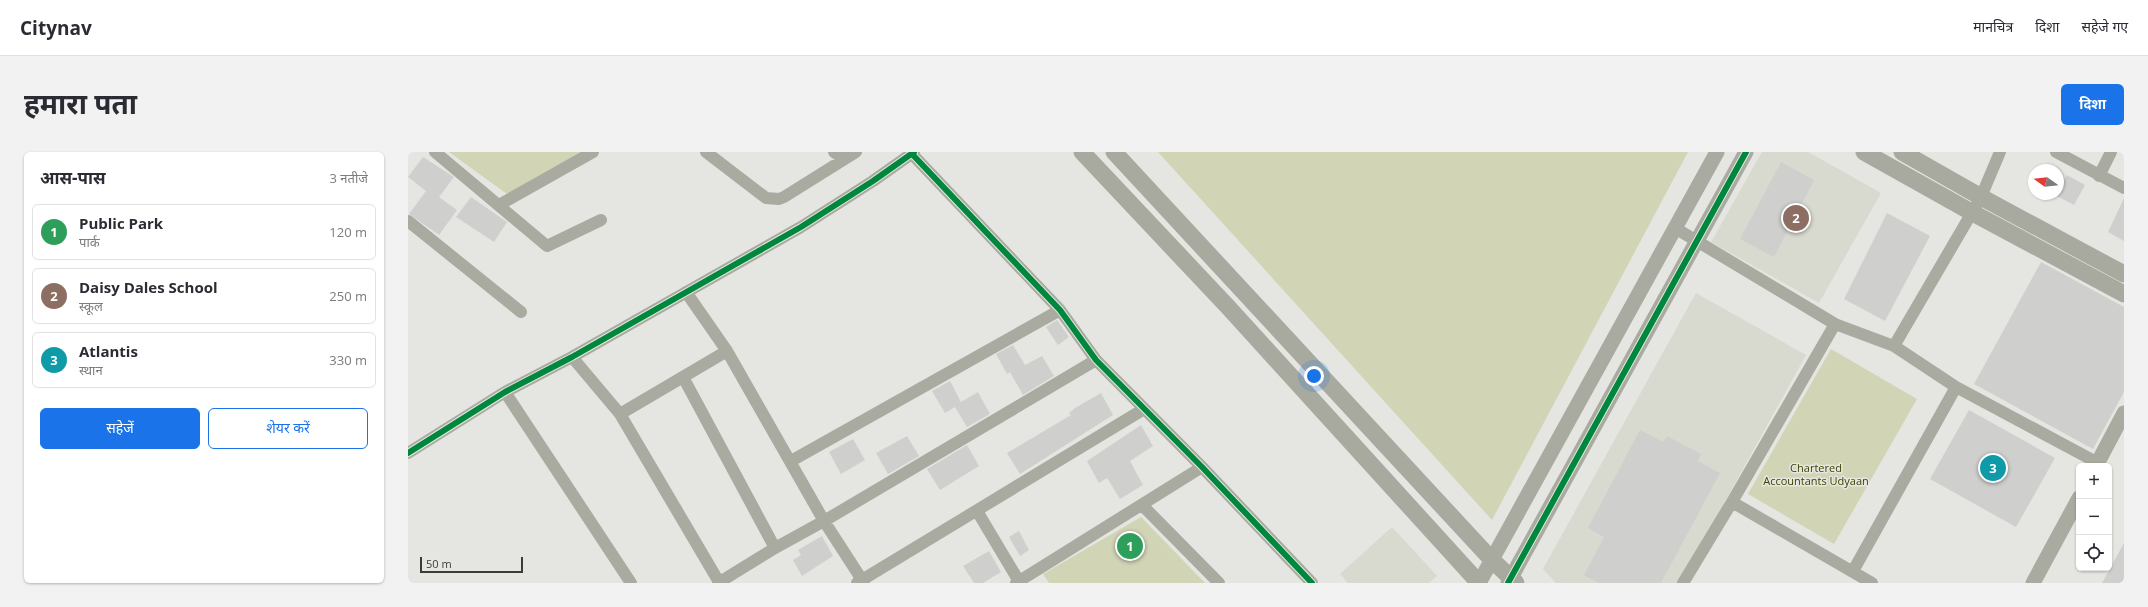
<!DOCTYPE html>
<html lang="hi">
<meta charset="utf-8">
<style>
body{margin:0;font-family:"Open Sans","Noto Sans Devanagari",sans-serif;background:#f2f2f3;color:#2b2b33}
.controls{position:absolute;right:12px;bottom:12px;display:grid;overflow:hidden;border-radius:6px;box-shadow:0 1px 3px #0004}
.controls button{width:36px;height:36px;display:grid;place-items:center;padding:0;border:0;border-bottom:1px solid #e1e1e2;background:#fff;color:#2b2b33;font:20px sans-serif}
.compass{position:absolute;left:1620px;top:12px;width:36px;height:36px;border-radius:50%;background:#fff;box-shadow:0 1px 3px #0004;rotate:285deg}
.scale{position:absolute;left:12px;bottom:10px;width:103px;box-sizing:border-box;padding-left:4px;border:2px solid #3b3c39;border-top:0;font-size:11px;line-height:14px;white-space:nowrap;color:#3b3c39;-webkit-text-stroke:3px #e6e7e0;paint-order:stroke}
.you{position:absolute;left:906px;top:224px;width:14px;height:14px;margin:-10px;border:3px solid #fff;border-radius:50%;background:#1a73e8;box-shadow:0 0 0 6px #1a73e833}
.badge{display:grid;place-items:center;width:26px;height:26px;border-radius:50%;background:#1a73e8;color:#fff;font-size:13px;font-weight:700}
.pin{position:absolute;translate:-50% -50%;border:2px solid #fff;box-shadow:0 1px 4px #0006}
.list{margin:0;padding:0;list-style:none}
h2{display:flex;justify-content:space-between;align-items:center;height:52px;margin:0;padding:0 16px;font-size:17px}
h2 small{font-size:13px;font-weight:400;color:#7c7c81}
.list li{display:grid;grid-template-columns:26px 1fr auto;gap:12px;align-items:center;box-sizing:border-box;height:56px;margin:0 8px 8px;padding:0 8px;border:1px solid #e1e1e2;border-radius:6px}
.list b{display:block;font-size:15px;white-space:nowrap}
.list p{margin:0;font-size:13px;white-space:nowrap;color:#7c7c81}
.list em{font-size:13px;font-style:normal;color:#7c7c81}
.actions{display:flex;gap:8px;padding:12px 16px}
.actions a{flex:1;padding:9px 0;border:1px solid #1a73e8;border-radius:6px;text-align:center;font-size:14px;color:#1a73e8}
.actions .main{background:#1a73e8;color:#fff}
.icon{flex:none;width:22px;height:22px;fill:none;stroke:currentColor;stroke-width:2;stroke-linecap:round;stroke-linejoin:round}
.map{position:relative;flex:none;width:1716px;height:431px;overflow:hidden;border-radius:6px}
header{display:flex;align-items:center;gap:24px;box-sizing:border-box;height:56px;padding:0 20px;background:#fff;border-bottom:1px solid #e1e1e2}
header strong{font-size:19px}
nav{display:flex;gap:22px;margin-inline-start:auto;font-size:14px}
.intro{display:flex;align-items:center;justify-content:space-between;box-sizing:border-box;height:96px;padding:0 24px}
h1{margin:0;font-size:28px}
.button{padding:10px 18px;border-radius:6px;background:#1a73e8;color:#fff;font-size:14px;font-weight:700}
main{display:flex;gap:24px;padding:0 24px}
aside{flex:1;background:#fff;border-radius:6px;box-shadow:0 1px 3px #0004}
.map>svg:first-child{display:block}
</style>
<header>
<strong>Citynav</strong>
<nav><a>मानचित्र</a><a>दिशा</a><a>सहेजे गए</a></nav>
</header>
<div class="intro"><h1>हमारा पता</h1><a class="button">दिशा</a></div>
<main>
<aside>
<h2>आस-पास<small>3 नतीजे</small></h2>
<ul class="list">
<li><span class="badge" style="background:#2e9e5b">1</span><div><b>Public Park</b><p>पार्क</p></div><em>120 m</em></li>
<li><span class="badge" style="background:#8d6e63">2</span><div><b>Daisy Dales School</b><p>स्कूल</p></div><em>250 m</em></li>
<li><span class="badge" style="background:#0f9aa8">3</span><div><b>Atlantis</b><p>स्थान</p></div><em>330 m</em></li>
</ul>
<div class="actions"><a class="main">सहेजें</a><a>शेयर करें</a></div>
</aside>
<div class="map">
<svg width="1716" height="431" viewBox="0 0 1716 431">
<rect width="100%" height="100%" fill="#e5e6e1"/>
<path fill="#d8d9cf" d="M1354 0H1400L1473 41 1411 151 1303 90Z
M1288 141 1398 203 1272 431H1148L1135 417Z
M984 375 1029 424 1021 431H940L932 422Z"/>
<path fill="#d2d4b6" d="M41 0H174L99 42Z
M750 0H1280L1084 368Z
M1423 197 1509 247 1426 392 1340 342Z
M733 365 797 431H641L635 422Z"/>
<path fill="#cfcfce" d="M15 5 46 25 31 45 49 58 31 83 1 62 18 39 0 25Z
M1373 10 1406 28 1366 105 1332 87Z
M1659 23 1677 33 1666 53 1647 43 1650 42V38Z
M63 45 99 70 86 90 48 65Z
M1716 46V89L1700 80Z
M1479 61 1522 84 1477 169 1436 147Z
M1633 110 1716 155V240L1685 297 1566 232Z
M649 168 661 185 650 193 638 175Z
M605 193 617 213 634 204 646 224 615 243 602 220 599 222 588 202Z
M542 229 553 250 570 240 582 262 559 275 547 255 537 261 524 239Z
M693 241 705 263 612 322 599 301 663 263 661 261 667 256Z
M1561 258 1647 306 1608 375 1522 327Z
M733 273 745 294 722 309 735 333 712 347 699 326 691 331 679 309Z
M1232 278 1255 290 1259 284 1293 302 1290 309 1312 321 1253 431H1190L1176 423 1196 385 1180 376Z
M499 284 511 304 480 322 468 301Z
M445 287 457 308 433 322 421 300Z
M559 293 571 314 532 338 519 317Z
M611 379 621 398 612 404 601 385Z
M414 384 425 404 394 424 385 408 393 403 390 398Z
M1716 391V431H1694Z
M581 399 593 420 575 431H566L555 414Z"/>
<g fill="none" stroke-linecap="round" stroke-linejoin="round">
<path stroke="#a9aaa0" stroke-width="12" d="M27 0 139 94 193 68
M298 0 358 46 371 47 376 45 448 0
M426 0 436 7
M1648 0 1716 36
M504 2 652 158 688 208 794 315 904 431
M1691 24 1703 0
M91 53 185 0
M0 69 113 160
M1267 76 1427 172 1486 194 1548 235 1690 311
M278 140 319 199 416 369 456 431
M1486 194 1573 45 1592 0
M164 205 212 262 311 430
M275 225 367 396
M97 240 223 431
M212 262 319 199
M0 301 97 240 164 205 393 75 465 29 506 0
M383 309 652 158
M1324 350 1464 431
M734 353 811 431
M569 359 612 431
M1445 419 1548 235
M310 431 367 396 416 369 688 208
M449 431 736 257
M608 431 794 315
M1275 431 1324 350 1427 172"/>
<path stroke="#a9aaa0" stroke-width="15" d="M1688 314 1716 261
M1071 431 1309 0
M1100 431 1338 0
M1625 431 1671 346"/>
<path stroke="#a9aa9f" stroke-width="17" d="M674 0 821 156 1071 431
M706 0 1084 408 1108 431
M1456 0 1563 60 1716 142
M1494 0 1573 45 1716 122"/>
<defs>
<path id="cycleway" d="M504 2 652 158 688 208 794 315 904 431
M0 301 97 240 164 205 393 75 465 29 506 0
M1100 431 1338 0"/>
</defs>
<use href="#cycleway" stroke="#e6e7e0" stroke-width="8"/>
<use href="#cycleway" stroke="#00873e" stroke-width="6"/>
</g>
<g text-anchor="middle" stroke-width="3" stroke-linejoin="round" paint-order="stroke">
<g font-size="11" fill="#404200" stroke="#e6e7e0">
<text x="1408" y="320">Chartered<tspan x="1408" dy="13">Accountants Udyaan</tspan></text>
</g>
</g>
</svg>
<div class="controls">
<button>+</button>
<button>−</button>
<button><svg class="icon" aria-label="locate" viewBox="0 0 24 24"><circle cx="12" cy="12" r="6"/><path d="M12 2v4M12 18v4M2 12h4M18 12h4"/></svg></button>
</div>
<svg class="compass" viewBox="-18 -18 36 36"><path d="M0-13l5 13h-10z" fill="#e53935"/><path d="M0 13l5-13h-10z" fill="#7c7c81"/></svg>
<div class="scale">50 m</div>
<div class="you"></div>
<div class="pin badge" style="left:722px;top:394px;background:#2e9e5b">1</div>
<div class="pin badge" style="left:1388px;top:66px;background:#8d6e63">2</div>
<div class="pin badge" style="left:1585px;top:316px;background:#0f9aa8">3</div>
</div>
</main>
